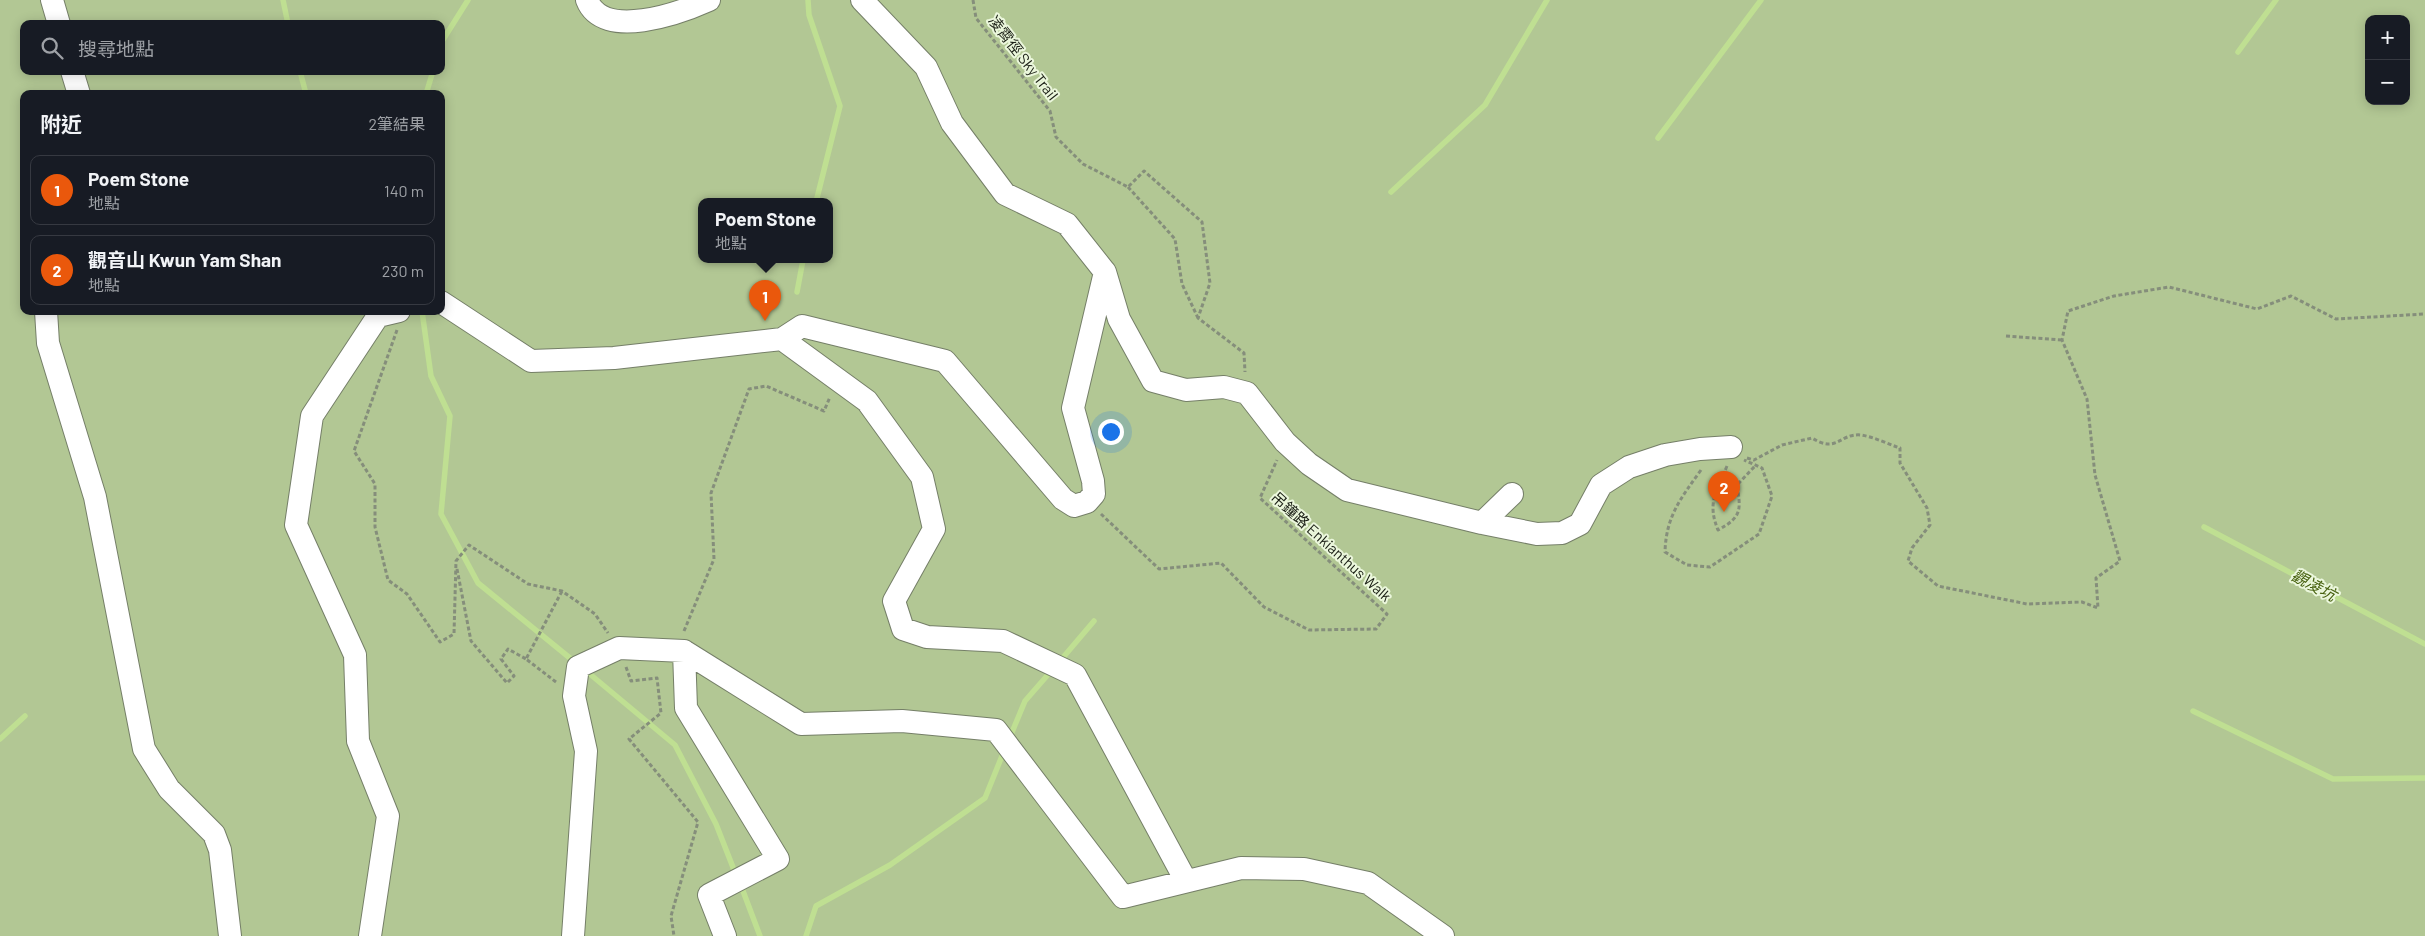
<!DOCTYPE html>
<html lang="zh-TW">
<meta charset="utf-8">
<style>
body{margin:0;font-family:Barlow,"Noto Sans TC",sans-serif;background:#20242c;color:#f1f3f6}
.controls{position:absolute;right:15px;top:15px;display:grid;overflow:hidden;border-radius:10px;box-shadow:0 2px 12px #0003}
.controls button{width:45px;height:45px;display:grid;place-items:center;padding:0;border:0;border-bottom:1px solid #363941;background:#171b24;color:#f1f3f6;font:25px sans-serif}
.you{position:absolute;left:1110px;top:431px;width:18px;height:18px;margin:-12px;border:4px solid #fff;border-radius:50%;background:#1a73e8;box-shadow:0 0 0 8px #1a73e833}
.badge{display:grid;place-items:center;width:32px;height:32px;border-radius:50%;background:#ea580c;color:#fff;font-size:16px;font-weight:700}
.pin{position:absolute;translate:-50% -41px;filter:drop-shadow(0 1px 2px #0008)}
.pin::after{content:'';position:absolute;top:26px;width:18px;height:15px;background:inherit;clip-path:polygon(0 0,100% 0,50% 100%)}
.popup{position:absolute;left:698px;top:198px;width:135px;height:65px;box-sizing:border-box;display:grid;place-content:center;border-radius:10px;background:#171b24;filter:drop-shadow(0 1px 4px #0005);font-size:16px;white-space:nowrap;color:#9ea1a6}
.popup b{font-size:19px;color:#f1f3f6}
.popup::after{content:'';position:absolute;left:50%;top:100%;margin-left:-10px;border:10px solid transparent;border-top-color:#171b24}
.list{margin:0;padding:0;list-style:none}
h2{display:flex;justify-content:space-between;align-items:center;height:65px;margin:0;padding:0 20px;font-size:21px}
h2 small{font-size:16px;font-weight:400;color:#9ea1a6}
.list li{display:grid;grid-template-columns:32px 1fr auto;gap:15px;align-items:center;box-sizing:border-box;height:70px;margin:0 10px 10px;padding:0 10px;border:1px solid #363941;border-radius:10px}
.list b{display:block;font-size:19px;white-space:nowrap}
.list p{margin:0;font-size:16px;white-space:nowrap;color:#9ea1a6}
.list em{font-size:16px;font-style:normal;color:#9ea1a6}
.icon{flex:none;width:28px;height:28px;fill:none;stroke:currentColor;stroke-width:2;stroke-linecap:round;stroke-linejoin:round}
.map{position:relative;flex:none;width:2425px;height:936px;overflow:hidden}
.search{position:absolute;background:#171b24;box-shadow:0 2px 12px #0003;left:20px;top:20px;width:425px;height:55px;display:flex;align-items:center;gap:12px;box-sizing:border-box;padding:0 18px;border-radius:10px;color:#9ea1a6;font-size:19px}
.panel{position:absolute;background:#171b24;box-shadow:0 2px 12px #0003;left:20px;top:90px;width:425px;height:225px;border-radius:10px}
.map>svg:first-child{display:block}
</style>
<div class="map">
<svg width="2425" height="936" viewBox="0 0 2425 936">
<rect width="100%" height="100%" fill="#ebf7dc"/>
<path fill="#b2c794" fill-rule="evenodd" d="M0 0H2425V936H0ZM2369 19H2406V101H2369ZM24 24H441V71H24ZM24 94H441V311H24ZM701 202H829V260H701Z"/>
<g fill="none" stroke-linecap="round" stroke-linejoin="round">
<path stroke="#bfdf92" stroke-width="5.5" d="M283 0 288 24
M808 0 809 15 840 106 816 202
M441 43 468 0
M2238 52 2276 0
M300 71 306 94
M426 94 433 71
M1658 138 1761 0
M1391 192 1485 105 1547 0
M797 292 803 260
M422 311 431 376 450 416 441 514 478 583 576 663
M2204 527 2425 644
M1060 661 1094 621
M585 670 675 745 716 824 736 875
M2193 711 2333 779 2425 778
M1010 737 1025 701 1052 670
M0 739 25 716
M740 883 760 936
M806 936 816 906 890 865 985 798 1004 751"/>
<defs>
<path id="minor" d="M52 0 59 24
M587 0C603 41 680 13 709 0
M862 0 926 67 952 123 1005 194 1067 224 1105 272
M72 71 79 94
M441 302 531 361 614 358 782 339
M46 311 48 343 95 497 144 749 169 789 214 834 220 850 230 936
M1482 523 1512 494
M1186 881 1075 675 1003 641 927 637 903 629 894 601 934 529 922 477 867 401 782 339 802 326 945 361 1063 499 1074 506 1087 502 1094 494 1093 481 1073 408 1105 272 1119 319 1153 381 1186 390 1224 387 1247 393 1285 442 1309 464 1347 490 1482 523 1537 534 1562 533 1580 524 1601 485 1629 467 1665 455 1700 449 1731 447
M370 936 388 816 358 741 355 655 296 525 312 416 378 316 399 311
M573 936 586 751 574 696 578 667 619 648 684 651
M725 936 709 895 778 859 686 708 684 651 801 724 902 721 996 730 1123 897 1241 868 1304 869 1368 883 1443 936"/>
</defs>
<use href="#minor" stroke="#757f68" stroke-width="24"/>
<path stroke="#858e7b" stroke-width="3" stroke-dasharray="4 2.5" stroke-linecap="butt" d="M973 0 976 18 1050 111 1056 137 1083 164 1128 187 1144 171 1202 222 1210 283 1198 318 1244 353 1245 372
M1128 187 1175 239 1182 284 1198 318
M397 330 354 451 375 484V527L388 580 407 594 440 642 454 634 456 561 469 545 528 584 562 591 595 614 608 633
M2006 336 2062 340
M1747 458 1754 460 1782 445 1812 438C1838 454 1839 433 1861 435 1874 437 1888 444 1900 448V463L1927 508 1930 525 1912 548 1908 561 1938 586 2027 604 2082 602 2098 608 2096 578 2120 561 2095 475 2087 399 2062 340 2068 311 2114 296 2169 287 2257 309 2291 296 2336 319 2425 314
M1727 466C1716 492 1707 503 1718 530 1742 517 1741 510 1737 485L1756 465
M1701 470C1681 498 1666 516 1665 552L1687 565 1710 567 1759 534 1772 496 1762 468 1744 460
M1101 514 1159 569 1221 563 1264 607 1309 630 1376 629 1387 614 1260 498 1277 460
M457 569 471 641 507 683 514 676 501 659 508 649 526 659
M684 631 714 559 711 493 749 389 766 386 824 411 830 397
M626 667 631 681 657 678 661 713 629 739 698 822 671 916 674 936
M556 682 526 659 562 591"/>
<use href="#minor" stroke="#fff" stroke-width="22"/>
</g>
<g text-anchor="middle" stroke-width="4" stroke-linejoin="round" paint-order="stroke">
<g font-size="15" fill="#181c13" stroke="#ebf7dc">
<text transform="translate(1023 58) rotate(52)" y="5">凌霄徑 Sky Trail</text>
<text transform="translate(1331 547) rotate(42)" y="5">吊鐘路 Enkianthus Walk</text>
</g>
<g font-size="16" font-style="italic" fill="#47610f" stroke="#ebf7dc">
<text transform="translate(2314 585) rotate(28)" y="6">觀凌坑</text>
</g>
</g>
</svg>
<div class="controls">
<button>+</button>
<button>−</button>
</div>
<div class="you"></div>
<div class="pin badge" style="left:765px;top:321px">1</div>
<div class="popup"><b>Poem Stone</b>地點</div>
<div class="pin badge" style="left:1724px;top:512px">2</div>
<div class="search"><svg class="icon" aria-label="search" viewBox="0 0 24 24"><circle cx="10" cy="10" r="6"/><path d="M15 15l6 6"/></svg>搜尋地點</div>
<section class="panel">
<h2>附近<small>2筆結果</small></h2>
<ul class="list">
<li><span class="badge">1</span><div><b>Poem Stone</b><p>地點</p></div><em>140 m</em></li>
<li><span class="badge">2</span><div><b>觀音山 Kwun Yam Shan</b><p>地點</p></div><em>230 m</em></li>
</ul>
</section>
</div>
